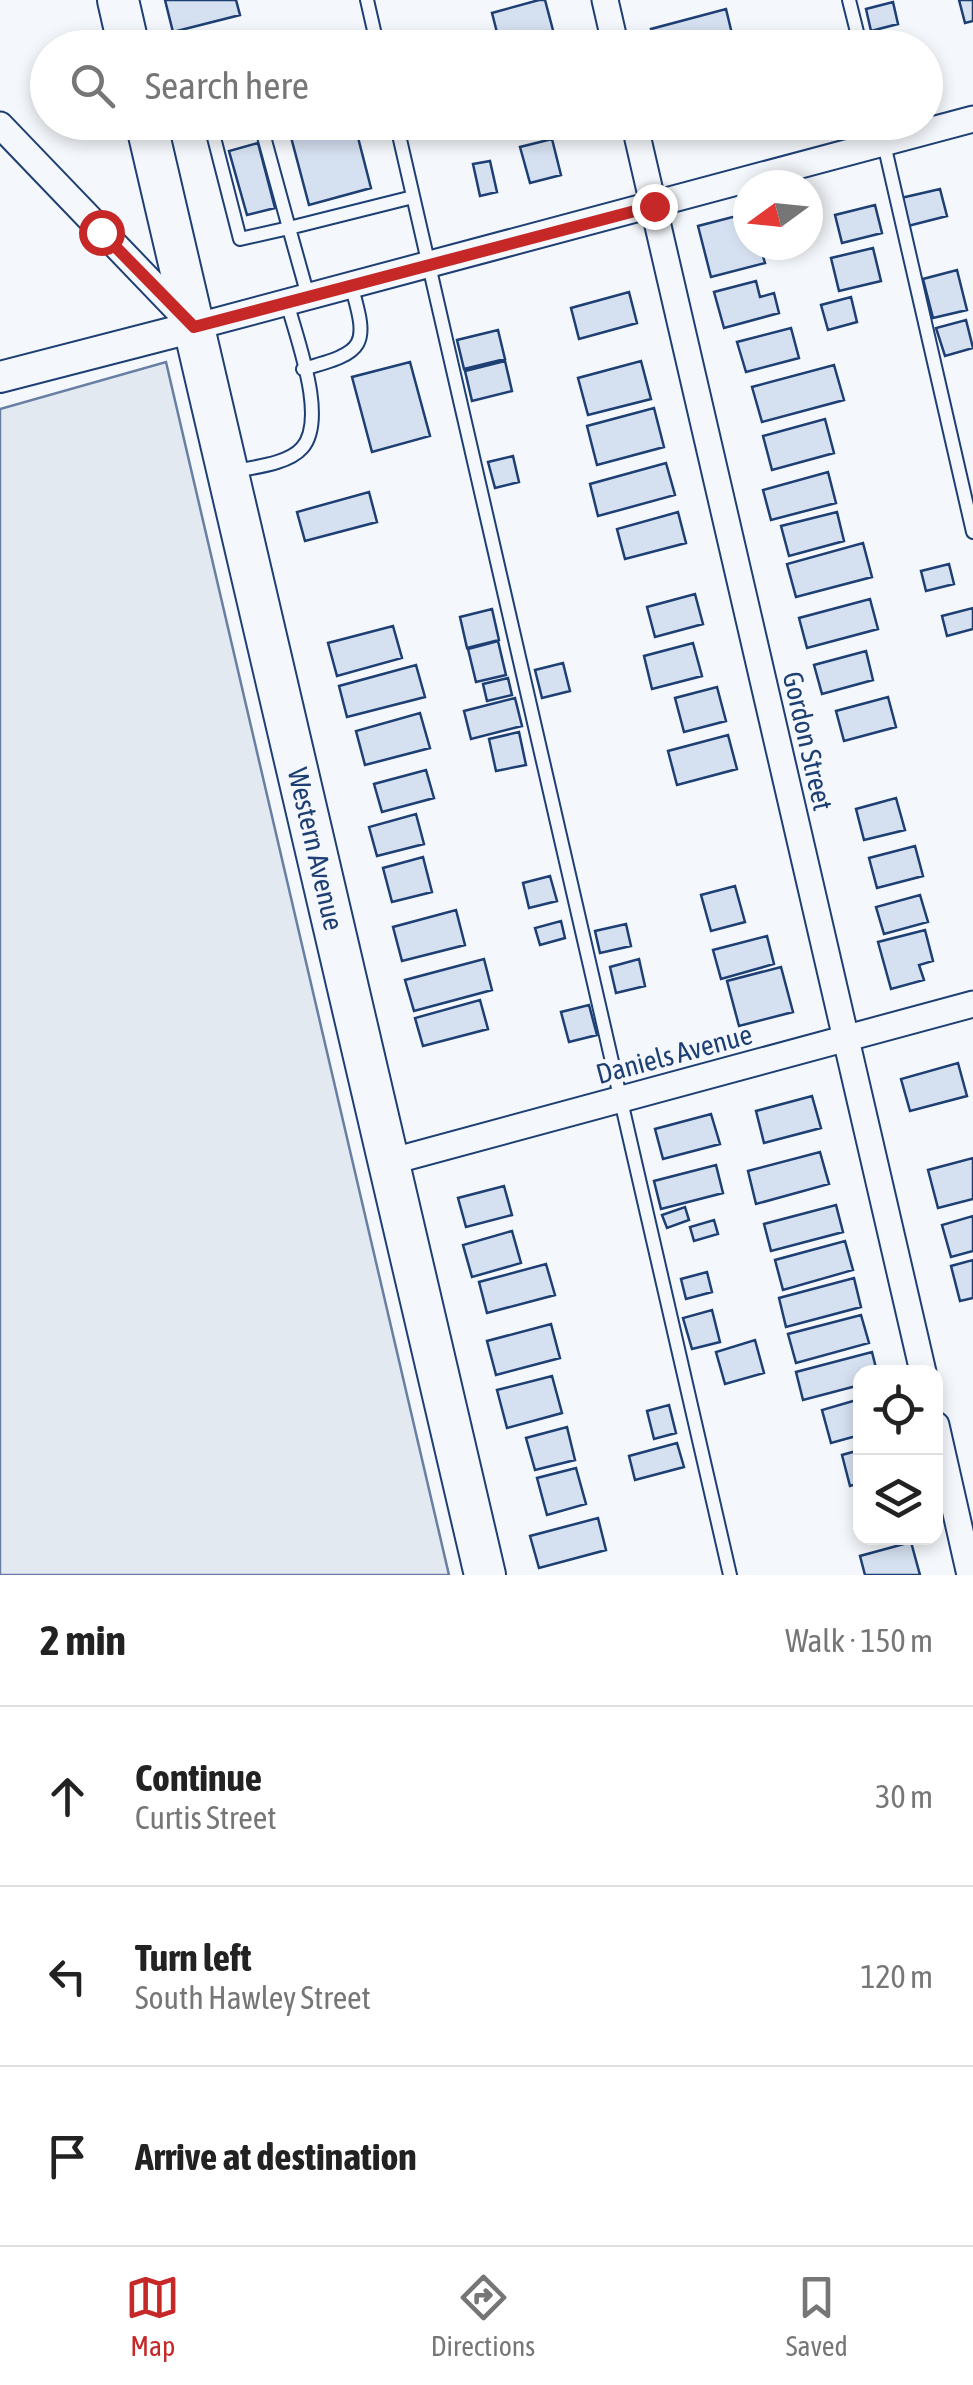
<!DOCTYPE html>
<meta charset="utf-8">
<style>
body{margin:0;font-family:"Asap Condensed",sans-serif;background:#f2f2f2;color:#222}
.controls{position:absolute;right:30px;bottom:30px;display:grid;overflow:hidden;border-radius:20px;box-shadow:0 5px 15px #0003}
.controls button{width:90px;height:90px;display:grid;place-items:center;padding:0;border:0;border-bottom:2px solid #e0e0e0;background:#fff;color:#222;font:50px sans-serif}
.compass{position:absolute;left:733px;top:170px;width:90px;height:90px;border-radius:50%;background:#fff;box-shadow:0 5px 15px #0003;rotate:255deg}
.stop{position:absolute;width:30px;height:30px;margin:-22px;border:8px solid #c62828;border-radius:50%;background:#fff}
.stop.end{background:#c62828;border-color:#fff;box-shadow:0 2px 10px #0008}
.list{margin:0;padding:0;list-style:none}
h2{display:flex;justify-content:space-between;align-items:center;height:130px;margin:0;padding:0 40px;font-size:42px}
h2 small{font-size:32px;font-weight:400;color:#767676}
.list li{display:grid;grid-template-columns:65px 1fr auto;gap:30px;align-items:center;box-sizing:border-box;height:180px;padding:0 40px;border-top:2px solid #e0e0e0}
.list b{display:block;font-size:38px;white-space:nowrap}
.list p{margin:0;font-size:32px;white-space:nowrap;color:#767676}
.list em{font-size:32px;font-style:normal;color:#767676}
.icon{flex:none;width:55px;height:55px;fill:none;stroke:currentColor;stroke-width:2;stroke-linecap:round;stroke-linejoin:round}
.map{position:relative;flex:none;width:973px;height:1575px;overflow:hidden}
.search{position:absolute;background:#fff;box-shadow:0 5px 15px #0003;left:30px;right:30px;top:30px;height:110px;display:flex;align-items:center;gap:25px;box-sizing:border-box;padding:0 35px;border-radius:55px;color:#767676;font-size:38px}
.sheet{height:670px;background:#fff}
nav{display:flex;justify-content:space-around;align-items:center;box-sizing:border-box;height:140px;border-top:2px solid #e0e0e0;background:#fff;font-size:28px;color:#767676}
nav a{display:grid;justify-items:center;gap:5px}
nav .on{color:#c62828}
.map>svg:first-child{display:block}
</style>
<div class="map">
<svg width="973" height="1575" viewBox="0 0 973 1575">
<rect width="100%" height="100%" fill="#f4f7fb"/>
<path fill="#e3e9f0" stroke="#687fa3" stroke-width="2.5" d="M166 362 449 1575H0V409Z"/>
<path fill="#d5e0f0" stroke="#1d3f73" stroke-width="2.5" d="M165 0H236L240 15 173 32Z
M539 0H545L554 34 501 48 492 13Z
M959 0H973V21L965 23Z
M893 2 898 24 871 31 866 9Z
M726 9 733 38 696 48H656L651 29Z
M237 32 241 48H180V47Z
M287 122H354L371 188 309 205Z
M552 139 561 175 530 183 520 147Z
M258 143 275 208 247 215 229 151Z
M490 161 497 192 480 196 473 164Z
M940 189 947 216 908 226 901 198Z
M875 205 882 233 842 243 835 215Z
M748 213V245H763L760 246 765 263 711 277 698 226Z
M873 248 881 281 839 291 831 258Z
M957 270 967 310 933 318 923 279Z
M756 281 760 297 774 293 779 313 724 328 714 292Z
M629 292 637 323 579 339 571 308Z
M851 297 857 322 828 330 821 305Z
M966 320 973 348 945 356 936 328Z
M791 328 799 358 746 372 737 342Z
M498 330 505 359 464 369 457 340Z
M505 361 512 391 472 401 465 371Z
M641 361 651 399 588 415 578 378Z
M410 362 430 436 372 452 352 377Z
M834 365 844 400 762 422 752 387Z
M654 408 664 447 597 465 587 426Z
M825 419 834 453 772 470 763 436Z
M513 456 519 482 495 488 488 462Z
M666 463 675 495 598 516 590 484Z
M828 472 836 503 771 520 763 490Z
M369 492 377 522 305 541 297 512Z
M678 512 686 543 625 559 617 529Z
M837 512 844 541 789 556 781 526Z
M863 543 872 577 796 597 787 564Z
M949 564 954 584 926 591 921 571Z
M695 594 703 624 655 637 647 607Z
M870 599 878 629 807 648 799 618Z
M973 608V629L947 636 942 616Z
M492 609 499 640 467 648 460 617Z
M393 626 402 658 337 676 328 643Z
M498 641 506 675 476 682 468 649Z
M693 643 702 676 652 689 644 656Z
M866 651 873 680 822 694 814 665Z
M563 663 570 691 542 698 535 670Z
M416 665 425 697 347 717 339 686Z
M508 678 512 695 487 701 483 684Z
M717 687 726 721 684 732 675 698Z
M888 697 896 727 844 741 836 711Z
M515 698 522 726 471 739 464 711Z
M420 713 430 748 365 765 356 731Z
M519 732 526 765 496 771 489 739Z
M728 735 737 769 677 785 668 751Z
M426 770 434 798 382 812 374 784Z
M896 798 905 830 864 840 856 809Z
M416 814 424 844 377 856 369 827Z
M915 846 923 876 877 888 869 858Z
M423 857 432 892 392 902 383 868Z
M550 876 557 901 529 908 523 883Z
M735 886 745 922 711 931 701 895Z
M920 895 928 922 884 934 876 907Z
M456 910 465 945 402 961 393 927Z
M561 921 565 938 540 945 535 928Z
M626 924 631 946 600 953 595 931Z
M925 930 933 961 919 965 924 980 891 989 878 942Z
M767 936 774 964 721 979 713 950Z
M484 959 492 990 414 1011 405 980Z
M639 959 645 986 616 993 610 967Z
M781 967 793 1012 739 1026 727 981Z
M480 1000 488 1029 423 1046 415 1018Z
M589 1005 597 1035 569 1042 561 1012Z
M958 1063 967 1096 910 1111 901 1079Z
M812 1096 821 1128 764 1143 756 1111Z
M711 1114 720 1144 663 1159 655 1129Z
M820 1152 829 1184 756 1204 748 1171Z
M973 1158V1199L938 1208 928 1170Z
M716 1165 723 1193 661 1209 654 1181Z
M504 1186 512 1215 466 1227 458 1198Z
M836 1205 843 1232 771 1251 764 1224Z
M685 1207 689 1220 667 1228 662 1215Z
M973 1216V1251L951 1257 942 1225Z
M714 1220 718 1234 694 1241 690 1227Z
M512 1231 521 1263 472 1277 463 1245Z
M845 1241 853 1270 783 1290 775 1260Z
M973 1260V1298L960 1301 951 1266Z
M546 1264 555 1295 487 1313 479 1282Z
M707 1272 712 1292 686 1299 681 1279Z
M854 1278 861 1307 786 1327 779 1298Z
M712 1310 720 1342 692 1349 683 1318Z
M861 1315 869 1343 796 1363 788 1334Z
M551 1324 560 1358 496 1375 487 1341Z
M755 1340 764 1373 725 1384 716 1352Z
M872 1352 877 1372H860V1385L803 1400 796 1372Z
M552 1376 562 1413 507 1428 497 1390Z
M860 1399V1435L831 1443 822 1410Z
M669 1405 676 1433 654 1439 647 1411Z
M567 1427 575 1460 535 1470 526 1438Z
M677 1443 684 1467 635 1480 629 1456Z
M860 1450V1483L850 1486 842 1455Z
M576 1468 586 1504 547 1515 537 1478Z
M598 1518 606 1550 539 1568 530 1536Z
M911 1542 920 1575H865L860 1556Z"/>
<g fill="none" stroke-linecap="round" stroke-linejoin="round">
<defs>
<path id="service" d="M367 0 378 48
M849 0 861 48
M210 122 240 239 289 228 260 122
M396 122 730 1575
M879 122 973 532
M308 296 289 228 413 197
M303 369C366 352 369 346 351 285
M235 471C254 467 288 464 302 448 328 419 296 337 287 302"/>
<path id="minor" d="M605 0 616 48
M634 122 923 1372
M0 125 194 327 973 119
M389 1162 973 1004
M936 1425 970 1575"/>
<path id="tertiary" d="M0 377 194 327"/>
<path id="primary" d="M118 0 129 48
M146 122 485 1575"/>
</defs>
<use href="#service" stroke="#1d3f73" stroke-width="16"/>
<use href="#minor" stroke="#1d3f73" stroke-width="29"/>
<use href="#tertiary" stroke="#1d3f73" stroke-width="34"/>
<use href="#primary" stroke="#1d3f73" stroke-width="44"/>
<use href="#service" stroke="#f4f7fb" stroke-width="12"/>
<use href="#minor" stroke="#f4f7fb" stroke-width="25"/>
<use href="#tertiary" stroke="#f4f7fb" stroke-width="30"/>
<use href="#primary" stroke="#f4f7fb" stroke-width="40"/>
</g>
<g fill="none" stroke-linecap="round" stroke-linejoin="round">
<path stroke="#c62828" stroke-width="12" d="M101 232 194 327 654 206"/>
</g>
<g text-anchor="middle" stroke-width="8" stroke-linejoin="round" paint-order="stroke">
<g font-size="28" fill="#1d3f73" stroke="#f4f7fb">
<text transform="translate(808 741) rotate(77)" y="10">Gordon Street</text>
<text transform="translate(316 849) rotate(77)" y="10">Western Avenue</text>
<text transform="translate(674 1054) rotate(-15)" y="10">Daniels Avenue</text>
</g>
</g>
</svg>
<div class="controls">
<button><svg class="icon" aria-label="locate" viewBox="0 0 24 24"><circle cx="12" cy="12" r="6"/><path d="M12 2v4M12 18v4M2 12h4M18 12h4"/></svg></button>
<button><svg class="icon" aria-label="layers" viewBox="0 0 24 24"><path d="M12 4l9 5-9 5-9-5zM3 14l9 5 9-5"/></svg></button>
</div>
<svg class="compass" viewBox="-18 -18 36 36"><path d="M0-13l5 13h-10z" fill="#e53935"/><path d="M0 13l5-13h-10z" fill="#767676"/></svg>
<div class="stop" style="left:101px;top:232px"></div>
<div class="stop end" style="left:654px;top:206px"></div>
<div class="search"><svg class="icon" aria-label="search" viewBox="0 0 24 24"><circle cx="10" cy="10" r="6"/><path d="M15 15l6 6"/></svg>Search here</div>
</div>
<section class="sheet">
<h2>2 min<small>Walk · 150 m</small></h2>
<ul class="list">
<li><svg class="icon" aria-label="ahead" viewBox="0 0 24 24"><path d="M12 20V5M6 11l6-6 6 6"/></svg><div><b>Continue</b><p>Curtis Street</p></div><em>30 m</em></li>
<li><svg class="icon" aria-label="left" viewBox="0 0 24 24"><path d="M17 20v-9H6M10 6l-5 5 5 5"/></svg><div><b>Turn left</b><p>South Hawley Street</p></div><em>120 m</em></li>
<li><svg class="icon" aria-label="arrive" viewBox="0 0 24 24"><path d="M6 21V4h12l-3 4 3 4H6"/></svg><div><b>Arrive at destination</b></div></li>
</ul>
</section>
<nav>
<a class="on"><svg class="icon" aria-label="map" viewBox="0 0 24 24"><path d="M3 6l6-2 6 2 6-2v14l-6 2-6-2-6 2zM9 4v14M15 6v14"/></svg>Map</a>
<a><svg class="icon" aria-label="directions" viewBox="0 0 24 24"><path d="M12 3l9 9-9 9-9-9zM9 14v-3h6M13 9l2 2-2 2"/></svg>Directions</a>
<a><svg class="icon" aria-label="saved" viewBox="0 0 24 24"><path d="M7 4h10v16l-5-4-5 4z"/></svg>Saved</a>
</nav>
